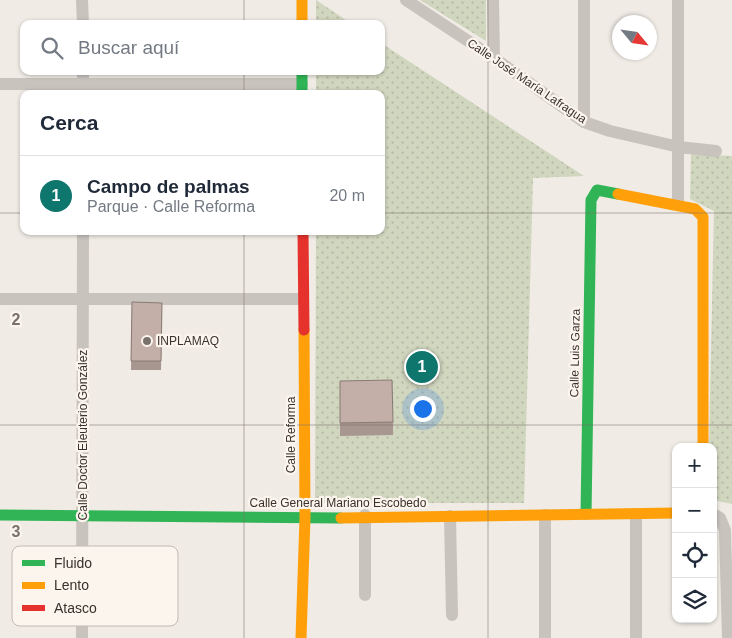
<!DOCTYPE html>
<html lang="es">
<meta charset="utf-8">
<style>
body{margin:0;font-family:Helvetica,sans-serif;background:#f2f2f3;color:#1f2937}
.controls{position:absolute;right:15px;bottom:15px;display:grid;overflow:hidden;border-radius:10px;box-shadow:0 1px 4px #0004}
.controls button{width:45px;height:45px;display:grid;place-items:center;padding:0;border:0;border-bottom:1px solid #e0e1e3;background:#fff;color:#1f2937;font:25px sans-serif}
.compass{position:absolute;left:612px;top:15px;width:45px;height:45px;border-radius:50%;background:#fff;box-shadow:0 1px 4px #0004;rotate:119deg}
.you{position:absolute;left:422px;top:408px;width:18px;height:18px;margin:-12px;border:4px solid #fff;border-radius:50%;background:#1a73e8;box-shadow:0 0 0 8px #1a73e833}
.badge{display:grid;place-items:center;width:32px;height:32px;border-radius:50%;background:#0f766e;color:#fff;font-size:16px;font-weight:700}
.pin{position:absolute;translate:-50% -50%;border:2px solid #fff;box-shadow:0 1px 5px #0006}
.list{margin:0;padding:0;list-style:none}
h2{display:flex;justify-content:space-between;align-items:center;height:65px;margin:0;padding:0 20px;font-size:21px}
h2 small{font-size:16px;font-weight:400;color:#747a83}
.list li{display:grid;grid-template-columns:32px 1fr auto;gap:15px;align-items:center;box-sizing:border-box;height:80px;padding:0 20px;border-top:1px solid #e0e1e3}
.list b{display:block;font-size:19px;white-space:nowrap}
.list p{margin:0;font-size:16px;white-space:nowrap;color:#747a83}
.list em{font-size:16px;font-style:normal;color:#747a83}
.icon{flex:none;width:28px;height:28px;fill:none;stroke:currentColor;stroke-width:2;stroke-linecap:round;stroke-linejoin:round}
.map{position:relative;flex:none;width:732px;height:638px;overflow:hidden}
.search{position:absolute;background:#fff;box-shadow:0 1px 4px #0004;left:20px;top:20px;width:365px;height:55px;display:flex;align-items:center;gap:12px;box-sizing:border-box;padding:0 18px;border-radius:10px;color:#747a83;font-size:19px}
.panel{position:absolute;background:#fff;box-shadow:0 1px 4px #0004;left:20px;top:90px;width:365px;height:145px;border-radius:10px}
.map>svg:first-child{display:block}
</style>
<div class="map">
<svg width="732" height="638" viewBox="0 0 732 638">
<defs>
<pattern id="park-dots" width="8" height="8" patternUnits="userSpaceOnUse" patternTransform="scale(1.25)"><rect width="8" height="8" fill="#d1d6bf"/><path d="M2 2h.1M6 6h.1" fill="none" stroke="#b4b8a4" stroke-width="1.8" stroke-linecap="round"/></pattern>
</defs>
<rect width="100%" height="100%" fill="#f0ebe5"/>
<path fill="url(#park-dots)" d="M316 0 352 24H316Z
M420 0H486V41Z
M381 43 584 176 533 178 524 503H315L316 231H381V94H316V71H381Z
M691 154 732 156V504L713 500V447H709L714 211 690 199Z"/>
<g fill="none" stroke-linecap="round" stroke-linejoin="round">
<path stroke="#c9c3be" stroke-width="12" d="M82 0 83 24
M406 0 494 58 584 122 610 131 679 147 716 151
M493 0 494 58
M584 0V122
M83 71V94
M0 84H302
M678 205V0
M0 299H303
M713 514 720 518 725 530 728 638
M450 516 452 615
M365 595V515
M82 638 83 231
M545 638V515
M636 638V514"/>
<path stroke="#30b455" stroke-width="11" d="M302 71V94
M586 514 591 200 597 190 618 194
M0 515 341 518"/>
<path stroke="#ff9f0a" stroke-width="11" d="M302 0V24
M618 194 695 209 703 217V447
M341 518 676 513
M301 638 305 518 304 330"/>
<path stroke="#e5322d" stroke-width="11" d="M303 231 304 330"/>
</g>
<path fill="#a89690" d="M132 302 162 303 161 370H131Z
M340 381 393 422V435L340 436Z"/>
<path fill="#c3afa7" stroke="#887a75" d="M132 302 162 303 161 361H131Z
M392 380 393 422 340 423V381Z"/>
<path fill="none" stroke="#7a716c" stroke-width="1" stroke-opacity="0.55" d="M244 0V24M488 0V638M244 71V94M0 213H24M381 213H732M244 231V638M0 425H732"/>
<circle fill="#7a716c" stroke="#fbf5ee" stroke-width="2" cx="147" cy="341" r="5"/>
<g text-anchor="middle" stroke-width="4.5" stroke-linejoin="round" paint-order="stroke">
<g font-size="12" fill="#3b302b" stroke="#fbf5ee">
<text transform="translate(527 81) rotate(34)" y="4">Calle José María Lafragua</text>
<text transform="translate(575 353) rotate(-89)" y="4">Calle Luis Garza</text>
<text transform="translate(83 435) rotate(-90)" y="4">Calle Doctor Eleuterio González</text>
<text transform="translate(291 435) rotate(-90)" y="4">Calle Reforma</text>
<text x="338" y="507">Calle General Mariano Escobedo</text>
</g>
<g font-size="12" fill="#3b302b" stroke="#fbf5ee" text-anchor="start">
<text x="157" y="345">INPLAMAQ</text>
</g>
</g>
<rect x="12" y="546" width="166" height="80" rx="8" fill="#fbf5ee" stroke="#c1bab4" stroke-width="1"/>
<rect x="22" y="560" width="23" height="6" fill="#30b455"/>
<rect x="22" y="582" width="23" height="7" fill="#ff9f0a"/>
<rect x="22" y="605" width="23" height="6" fill="#e5322d"/>
<g font-size="14" fill="#3b302b">
<text x="54" y="568">Fluido</text>
<text x="54" y="590">Lento</text>
<text x="54" y="613">Atasco</text>
</g>
<g font-size="16" text-anchor="middle" font-weight="bold" fill="#7a716c" stroke="#fbf5ee" stroke-width="4.5" stroke-linejoin="round" paint-order="stroke">
<text x="16" y="325">2</text>
<text x="16" y="537">3</text>
</g>
</svg>
<div class="controls">
<button>+</button>
<button>−</button>
<button><svg class="icon" aria-label="locate" viewBox="0 0 24 24"><circle cx="12" cy="12" r="6"/><path d="M12 2v4M12 18v4M2 12h4M18 12h4"/></svg></button>
<button><svg class="icon" aria-label="layers" viewBox="0 0 24 24"><path d="M12 4l9 5-9 5-9-5zM3 14l9 5 9-5"/></svg></button>
</div>
<svg class="compass" viewBox="-18 -18 36 36"><path d="M0-13l5 13h-10z" fill="#e53935"/><path d="M0 13l5-13h-10z" fill="#747a83"/></svg>
<div class="you"></div>
<div class="pin badge" style="left:422px;top:367px">1</div>
<div class="search"><svg class="icon" aria-label="search" viewBox="0 0 24 24"><circle cx="10" cy="10" r="6"/><path d="M15 15l6 6"/></svg>Buscar aquí</div>
<section class="panel">
<h2>Cerca<small></small></h2>
<ul class="list">
<li><span class="badge">1</span><div><b>Campo de palmas</b><p>Parque · Calle Reforma</p></div><em>20 m</em></li>
</ul>
</section>
</div>
